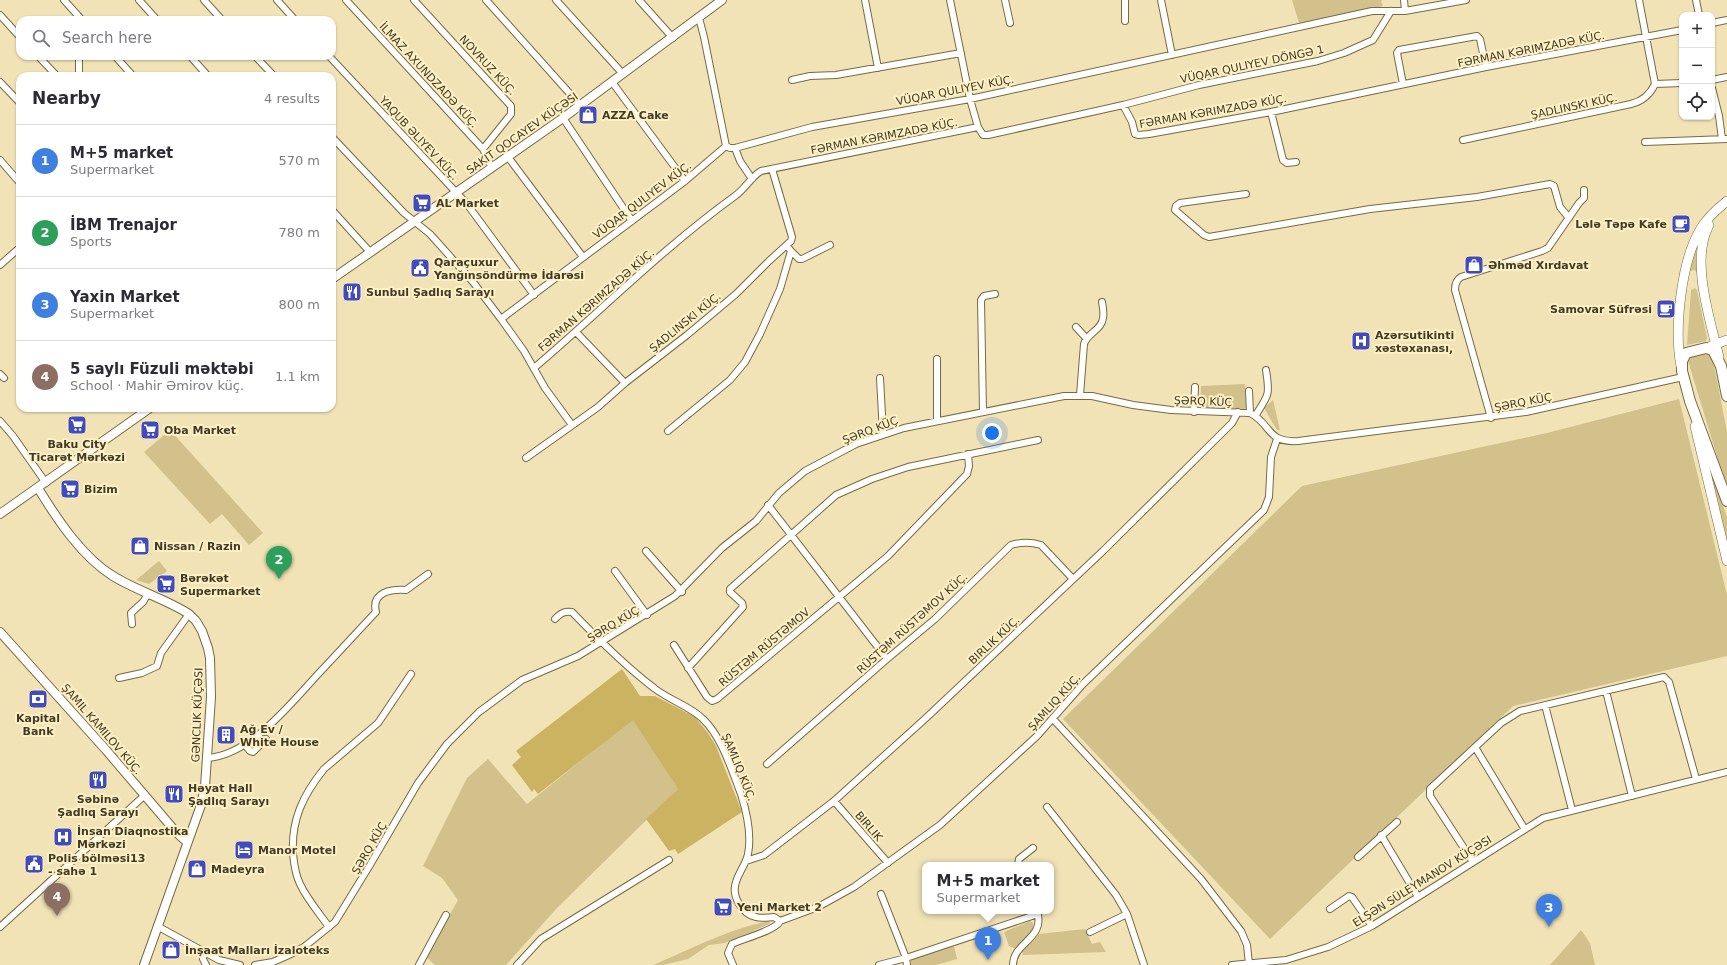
<!DOCTYPE html>
<meta charset="utf-8">
<style>
body{margin:0;font-family:"DejaVu Sans",sans-serif;background:#f2f2f3;color:#2b2b33}
.controls{position:absolute;right:12px;top:12px;display:grid;overflow:hidden;border-radius:8px;box-shadow:0 1px 3px #0004}
.controls button{width:36px;height:36px;display:grid;place-items:center;padding:0;border:0;border-bottom:1px solid #e1e1e2;background:#fff;color:#2b2b33;font:20px sans-serif}
.you{position:absolute;left:992px;top:433px;width:14px;height:14px;margin:-10px;border:3px solid #fff;border-radius:50%;background:#1a73e8;box-shadow:0 0 0 6px #1a73e833}
.badge{display:grid;place-items:center;width:26px;height:26px;border-radius:50%;background:#2563eb;color:#fff;font-size:13px;font-weight:700}
.pin{position:absolute;translate:-50% -33px;filter:drop-shadow(0 1px 2px #0008)}
.pin::after{content:'';position:absolute;top:21px;width:14px;height:12px;background:inherit;clip-path:polygon(0 0,100% 0,50% 100%)}
.popup{position:absolute;left:922px;top:862px;width:132px;height:52px;box-sizing:border-box;display:grid;place-content:center;border-radius:8px;background:#fff;filter:drop-shadow(0 1px 3px #0005);font-size:13px;white-space:nowrap;color:#7c7c81}
.popup b{font-size:15px;color:#2b2b33}
.popup::after{content:'';position:absolute;left:50%;top:100%;margin-left:-8px;border:8px solid transparent;border-top-color:#fff}
.list{margin:0;padding:0;list-style:none}
h2{display:flex;justify-content:space-between;align-items:center;height:52px;margin:0;padding:0 16px;font-size:17px}
h2 small{font-size:13px;font-weight:400;color:#7c7c81}
.list li{display:grid;grid-template-columns:26px 1fr auto;gap:12px;align-items:center;box-sizing:border-box;height:72px;padding:0 16px;border-top:1px solid #e1e1e2}
.list b{display:block;font-size:15px;white-space:nowrap}
.list p{margin:0;font-size:13px;white-space:nowrap;color:#7c7c81}
.list em{font-size:13px;font-style:normal;color:#7c7c81}
.icon{flex:none;width:22px;height:22px;fill:none;stroke:currentColor;stroke-width:2;stroke-linecap:round;stroke-linejoin:round}
.map{position:relative;flex:none;width:1727px;height:965px;overflow:hidden}
.search{position:absolute;background:#fff;box-shadow:0 1px 3px #0004;left:16px;top:16px;width:320px;height:44px;display:flex;align-items:center;gap:10px;box-sizing:border-box;padding:0 14px;border-radius:12px;color:#7c7c81;font-size:15px}
.panel{position:absolute;background:#fff;box-shadow:0 1px 3px #0004;left:16px;top:72px;width:320px;height:340px;border-radius:12px}
.map>svg:first-child{display:block}
</style>
<div class="map">
<svg width="1727" height="965" viewBox="0 0 1727 965">
<rect width="100%" height="100%" fill="#f1e3b6"/>
<path fill="#d2c18a" d="M1292 0H1383L1381 1 1383 6 1299 23Z
M1698 244 1696 252 1697 272 1694 270 1690 271 1691 263Z
M1695 288 1697 290 1707 338 1706 341 1687 345 1691 290Z
M1708 352 1712 355 1727 432V489L1688 361 1690 358Z
M1245 384 1246 408H1200L1201 386Z
M1679 399 1727 595V656L1513 706 1270 939 1063 719 1302 486 1547 433Z
M1273 400 1280 430H1277L1264 408Z
M170 430 263 533 249 545 222 514 210 524 144 452Z
M1710 470 1727 517V539Z
M159 561 167 571 149 584 136 580Z
M633 719 678 789 557 908 506 965H435L426 957 458 900 442 878 423 866 467 778 488 759 527 804Z
M769 921 770 923 769 924 725 943 709 945 688 959 663 965H653C689 950 731 928 769 921Z
M1030 921 1033 923V930L1016 949 1009 946 1004 932Z
M1085 929 1092 944 1100 942 1106 952 1023 955 1022 951 1039 934Z
M1581 930 1590 943 1595 965H1550Z
M954 946 957 959 936 965H910L911 959Z"/>
<path fill="#cbb362" d="M622 669 640 696H655L695 717 708 733 716 746 742 812 678 854 675 849 669 851 646 819 678 789 633 720 538 794 534 789 532 792 512 765 521 757 516 751Z"/>
<g fill="none" stroke-linecap="round" stroke-linejoin="round">
<defs>
<path id="minor" d="M64 0 82 20
M139 0 157 20
M204 0 222 20
M277 0 295 20
M346 0 483 149 492 168
M414 0 511 106V114L483 149
M486 0 580 105
M556 0 623 74
M639 0 673 38
M865 0 878 68
M950 0 970 99 978 127
M1005 0 1010 23
M1125 0V21
M1161 0 1172 55
M1404 0 1405 11
M1639 0 1655 84
M1696 0 1699 15
M0 15 20 37
M699 18 704 37 726 146
M1712 23 1727 20
M38 56 57 76
M79 56V76
M115 56 133 76
M190 56 208 76
M255 56 274 76
M329 56 467 204 534 295
M792 80 810 76 836 75 961 53
M1712 80 1727 77
M0 82 20 103
M612 82 685 181
M1403 84 1397 53 1399 50 1477 36 1480 39 1486 67
M1712 88 1719 116 1722 139
M1123 105 1132 122 1135 134 1139 135 1149 134 1271 112 1486 67 1682 30
M1271 112 1283 160 1287 163 1296 162
M563 118 632 221
M332 137 404 213 430 234 473 282 501 319 524 351 545 388 572 425
M1463 140 1631 104C1643 101 1650 95 1655 84L1682 83
M1645 142 1727 139
M726 146 730 148H735L812 127 970 99 1372 11H1405L1466 0
M735 148 740 161 752 179
M508 157 583 257
M0 160 20 183
M1246 194 1180 203 1176 206 1175 210 1204 235 1209 237 1370 209 1477 197 1550 184 1554 186 1560 207 1569 218
M332 210 370 252
M791 251 799 259H802L830 245
M0 265 17 250
M501 319 685 181 726 146
M1076 327 1086 338
M576 332 625 383
M937 359V421
M534 368C601 311 663 248 735 196 745 189 751 177 761 171L978 127 983 135H988L1123 105 1199 85 1318 61 1344 53 1373 40 1391 11
M0 374 4 378
M880 378 883 434
M1249 391 1250 413
M1080 395 1084 344C1087 333 1102 330 1103 318 1104 313 1103 307 1102 302
M983 412 981 300 984 296 995 294
M1194 412 1195 387
M1255 416C1269 395 1270 395 1266 370
M1491 418 1455 290C1455 284 1456 280 1461 277L1542 251 1548 248 1579 203 1584 198V190
M0 421 13 436 46 483
M668 431 730 380 745 362 760 334 780 289 791 251 787 246
M526 458 598 407 625 383 687 335 736 294 769 261 791 241 792 237 772 169
M768 505 887 659
M646 551 682 592
M615 571 647 615
M555 619C561 613 564 611 572 612 598 639 625 666 654 688 669 700 690 706 703 719 722 737 732 771 741 794 747 813 752 834 748 854 746 864 739 872 736 882 731 896 742 914 756 917 762 919 769 917 774 917L780 921C777 930 742 939 732 944L728 953 733 965
M132 624 131 613 143 602 148 594
M674 645 707 697 712 701 717 699 888 556 967 474 969 466 968 454
M688 668 743 607 742 603 730 592V589L836 495 872 479 908 467 1038 440
M119 678 142 673 157 666 161 653 189 614
M1606 691 1632 796
M1545 705 1572 810
M1053 719 1201 879 1241 931 1247 945 1249 964
M244 744 250 751 253 752 266 739
M1475 747 1524 828
M208 758C251 755 292 702 320 672 339 652 357 632 376 612 371 592 391 589 406 590L428 574
M767 764 887 659 935 619 1011 545C1021 542 1031 542 1041 545L1073 579
M834 801 888 863
M1047 807 1116 895 1127 914 1144 965
M1381 835 1418 897
M1358 857 1397 822
M746 861 764 855 834 801 926 718 1103 551 1232 423 1238 412
M1473 862 1430 796V789L1501 723 1520 711 1664 677 1669 682 1696 779
M1018 865 1019 859 1033 848
M881 894 906 958 907 965
M1330 909 1349 896 1352 897 1372 926
M780 921 818 907 854 887 940 825 1037 736 1083 684 1264 510 1269 497 1271 457 1277 439
M157 926 219 960 240 965
M0 927 145 795
M329 927C319 913 307 899 300 884 295 874 294 864 293 854 291 820 303 795 324 769L378 723 411 674
M1090 932 1127 914
M203 951V959L206 965
M255 965 273 962 291 954 304 947 335 922 370 865 418 783 447 744 479 712 522 680 578 656 675 596 722 548 756 521 779 493 805 471 856 444 904 428 1064 396H1092L1133 405 1171 410 1250 413C1272 424 1266 443 1298 441L1526 412 1683 377
M419 965 446 915
M517 965 541 939 669 860
M879 965 906 958 1038 914
M1013 965C1013 942 1046 939 1037 911
M1232 965 1286 960 1328 947 1372 926 1543 818 1727 772"/>
<path id="tertiary" d="M332 279 563 118 722 0
M38 488C57 519 82 557 113 576 137 591 166 599 189 614L196 621 202 631 208 648 210 658 211 697 205 787 201 805 144 965
M0 514 150 408
M0 632 106 750 176 832 187 842"/>
<path id="secondary" d="M1709 225C1690 259 1710 320 1719 357
M1711 346 1727 340
M1681 366C1674 330 1681 262 1700 230 1706 219 1717 209 1727 201
M1695 426 1727 561"/>
<path id="primary" d="M1727 396 1721 366 1713 350 1706 348 1686 353 1682 361V371L1690 401 1727 501"/>
</defs>
<use href="#minor" stroke="#776a41" stroke-width="8"/>
<use href="#tertiary" stroke="#776a41" stroke-width="10"/>
<use href="#secondary" stroke="#776a41" stroke-width="10"/>
<use href="#primary" stroke="#776a41" stroke-width="12"/>
<use href="#minor" stroke="#fff" stroke-width="6"/>
<use href="#tertiary" stroke="#fff" stroke-width="8"/>
<use href="#secondary" stroke="#fff" stroke-width="9"/>
<use href="#primary" stroke="#fff" stroke-width="10"/>
</g>
<defs>
<symbol id="shop-square" viewBox="-11 -11 22 22"><rect x="-9" y="-9" width="18" height="18" rx="4" fill="#3f4bbf" stroke="#fff0c3"/><path d="M-5-2.5h2.3a2.7 3.5 0 0 1 5.4 0H5L5.5 6h-11ZM-1.5-2.5h3a1.5 2.3 0 0 0-3 0Z" fill="#fff"/></symbol>
<symbol id="supermarket-square" viewBox="-11 -11 22 22"><rect x="-9" y="-9" width="18" height="18" rx="4" fill="#3f4bbf" stroke="#fff0c3"/><path d="M-6-5.5h2.5l.6 2H6L4.5 2H-2.5L-4.4-4H-6ZM-1.5 3.2a1.3 1.3 0 1 0 .1 0ZM3 3.2a1.3 1.3 0 1 0 .1 0Z" fill="#fff"/></symbol>
<symbol id="cafe-square" viewBox="-11 -11 22 22"><rect x="-9" y="-9" width="18" height="18" rx="4" fill="#3f4bbf" stroke="#fff0c3"/><path d="M-5.5-4.5H6V0H3Q3 3.5 0 3.5H-2.5Q-5.5 3.5-5.5 0ZM3-3.2v2h1.7v-2ZM-6 4.5H4V6H-6Z" fill="#fff"/></symbol>
<symbol id="civic-square" viewBox="-11 -11 22 22"><rect x="-9" y="-9" width="18" height="18" rx="4" fill="#3f4bbf" stroke="#fff0c3"/><path d="M-.6-6.5H3V-4.5H.6V-3L4-1V1h2V6H-6V1h2V-1L-.6-3ZM-1.2 2.5V6h2.4V2.5Z" fill="#fff"/></symbol>
<symbol id="restaurant-square" viewBox="-11 -11 22 22"><rect x="-9" y="-9" width="18" height="18" rx="4" fill="#3f4bbf" stroke="#fff0c3"/><path d="M-5-6h1v4h1v-4h1v4h1v-4h1v5L-1.5 .5V6h-2V.5L-5-1ZM5-6V6H3V1.5H1.5Q1.5-4 5-6Z" fill="#fff"/></symbol>
<symbol id="hospital-square" viewBox="-11 -11 22 22"><rect x="-9" y="-9" width="18" height="18" rx="4" fill="#3f4bbf" stroke="#fff0c3"/><path d="M-5-5h3v3.5h4V-5h3V5h-3V1.5h-4V5h-3Z" fill="#fff"/></symbol>
<symbol id="bank-square" viewBox="-11 -11 22 22"><rect x="-9" y="-9" width="18" height="18" rx="4" fill="#3f4bbf" stroke="#fff0c3"/><path d="M-6-4H6V4H-6ZM0-2.3a2.3 2.3 0 1 0 0 4.6a2.3 2.3 0 1 0 0-4.6Z" fill="#fff"/></symbol>
<symbol id="building-square" viewBox="-11 -11 22 22"><rect x="-9" y="-9" width="18" height="18" rx="4" fill="#3f4bbf" stroke="#fff0c3"/><path d="M-4-6H4V6H1V3H-1V6H-4ZM-2.5-4.3h1.7v1.8h-1.7ZM.8-4.3h1.7v1.8H.8ZM-2.5-1h1.7V.8h-1.7ZM.8-1h1.7V.8H.8Z" fill="#fff"/></symbol>
<symbol id="hotel-square" viewBox="-11 -11 22 22"><rect x="-9" y="-9" width="18" height="18" rx="4" fill="#3f4bbf" stroke="#fff0c3"/><path d="M-6-4.5h1.5V1H6V5H4.5V3h-9V5H-6ZM-4 0a1.8 1.8 0 1 1 3.6 0ZM.5 0V-2.5h3Q6-2.5 6 0Z" fill="#fff"/></symbol>
</defs>
<g fill-rule="evenodd">
<use href="#shop-square" x="577" y="104" width="22" height="22"/>
<use href="#supermarket-square" x="411" y="192" width="22" height="22"/>
<use href="#cafe-square" x="1670" y="213" width="22" height="22"/>
<use href="#shop-square" x="1463" y="254" width="22" height="22"/>
<use href="#civic-square" x="409" y="257" width="22" height="22"/>
<use href="#restaurant-square" x="341" y="281" width="22" height="22"/>
<use href="#cafe-square" x="1655" y="298" width="22" height="22"/>
<use href="#hospital-square" x="1350" y="330" width="22" height="22"/>
<use href="#supermarket-square" x="66" y="414" width="22" height="22"/>
<use href="#supermarket-square" x="139" y="419" width="22" height="22"/>
<use href="#supermarket-square" x="59" y="478" width="22" height="22"/>
<use href="#shop-square" x="129" y="535" width="22" height="22"/>
<use href="#supermarket-square" x="155" y="573" width="22" height="22"/>
<use href="#bank-square" x="27" y="688" width="22" height="22"/>
<use href="#building-square" x="215" y="724" width="22" height="22"/>
<use href="#restaurant-square" x="87" y="769" width="22" height="22"/>
<use href="#restaurant-square" x="163" y="783" width="22" height="22"/>
<use href="#hospital-square" x="52" y="826" width="22" height="22"/>
<use href="#hotel-square" x="233" y="839" width="22" height="22"/>
<use href="#civic-square" x="23" y="853" width="22" height="22"/>
<use href="#shop-square" x="186" y="858" width="22" height="22"/>
<use href="#supermarket-square" x="712" y="896" width="22" height="22"/>
<use href="#shop-square" x="160" y="939" width="22" height="22"/>
</g>
<g text-anchor="middle" stroke-width="4" stroke-linejoin="round" paint-order="stroke">
<g font-size="11" fill="#403b29" stroke="#fff0c3">
<text transform="translate(1531 49) rotate(-11)" y="4">FƏRMAN KƏRIMZADƏ KÜÇ.</text>
<text transform="translate(1252 64) rotate(-12)" y="4">VÜQAR QULIYEV DÖNGƏ 1</text>
<text transform="translate(488 65) rotate(47)" y="4">NOVRUZ KÜÇ.</text>
<text transform="translate(429 75) rotate(47)" y="4">İLMAZ AXUNDZADƏ KÜÇ.</text>
<text transform="translate(955 90) rotate(-11)" y="4">VÜQAR QULIYEV KÜÇ.</text>
<text transform="translate(1574 106) rotate(-12)" y="4">ŞADLINSKI KÜÇ.</text>
<text transform="translate(1213 111) rotate(-10)" y="4">FƏRMAN KƏRIMZADƏ KÜÇ.</text>
<text transform="translate(522 133) rotate(-35)" y="4">SAKIT QOCAYEV KÜÇƏSI</text>
<text transform="translate(884 136) rotate(-11)" y="4">FƏRMAN KƏRIMZADƏ KÜÇ.</text>
<text transform="translate(419 138) rotate(47)" y="4">YAQUB ƏLIYEV KÜÇ.</text>
<text transform="translate(642 200) rotate(-37)" y="4">VÜQAR QULIYEV KÜÇ.</text>
<text transform="translate(596 300) rotate(-41)" y="4">FƏRMAN KƏRIMZADƏ KÜÇ.</text>
<text transform="translate(685 322) rotate(-39)" y="4">ŞADLINSKI KÜÇ.</text>
<text transform="translate(1203 401) rotate(2)" y="4">ŞƏRQ KÜÇ</text>
<text transform="translate(1523 402) rotate(-11)" y="4">ŞƏRQ KÜÇ</text>
<text transform="translate(870 430) rotate(-21)" y="4">ŞƏRQ KÜÇ</text>
<text transform="translate(912 623) rotate(-42)" y="4">RÜSTƏM RÜSTƏMOV KÜÇ.</text>
<text transform="translate(613 624) rotate(-31)" y="4">ŞƏRQ KÜÇ</text>
<text transform="translate(994 640) rotate(-43)" y="4">BIRLIK KÜÇ.</text>
<text transform="translate(764 647) rotate(-40)" y="4">RÜSTƏM RÜSTƏMOV</text>
<text transform="translate(1054 702) rotate(-48)" y="4">ŞAMLIQ KÜÇ.</text>
<text transform="translate(197 715) rotate(-88)" y="4">GƏNCLIK KÜÇƏSI</text>
<text transform="translate(102 729) rotate(49)" y="4">ŞAMIL KAMILOV KÜÇ.</text>
<text transform="translate(739 767) rotate(68)" y="4">ŞAMLIQ KÜÇ.</text>
<text transform="translate(869 826) rotate(49)" y="4">BIRLIK</text>
<text transform="translate(369 848) rotate(-60)" y="4">ŞƏRQ KÜÇ</text>
<text transform="translate(1422 881) rotate(-32)" y="4">ELŞƏN SÜLEYMANOV KÜÇƏSI</text>
</g>
<g font-size="11" font-weight="bold" fill="#403b29" stroke="#fff0c3" text-anchor="start">
<text x="602" y="119">AZZA Cake</text>
<text x="436" y="207">AL Market</text>
<text x="1667" y="228" text-anchor="end">Lələ Təpə Kafe</text>
<text x="434" y="266">Qaraçuxur<tspan x="434" dy="13">Yanğınsöndürmə İdarəsi</tspan></text>
<text x="1488" y="269">Əhməd Xırdavat</text>
<text x="366" y="296">Sunbul Şadlıq Sarayı</text>
<text x="1652" y="313" text-anchor="end">Samovar Süfrəsi</text>
<text x="1375" y="339">Azərsutikinti<tspan x="1375" dy="13">xəstəxanası,</tspan></text>
<text x="164" y="434">Oba Market</text>
<text x="77" y="448" text-anchor="middle">Baku City<tspan x="77" dy="13">Ticarət Mərkəzi</tspan></text>
<text x="84" y="493">Bizim</text>
<text x="154" y="550">Nissan / Razin</text>
<text x="180" y="582">Bərəkət<tspan x="180" dy="13">Supermarket</tspan></text>
<text x="38" y="722" text-anchor="middle">Kapital<tspan x="38" dy="13">Bank</tspan></text>
<text x="240" y="733">Ağ Ev /<tspan x="240" dy="13">White House</tspan></text>
<text x="188" y="792">Həyat Hall<tspan x="188" dy="13">Şadlıq Sarayı</tspan></text>
<text x="98" y="803" text-anchor="middle">Səbinə<tspan x="98" dy="13">Şadlıq Sarayı</tspan></text>
<text x="77" y="835">İnsan Diaqnostika<tspan x="77" dy="13">Mərkəzi</tspan></text>
<text x="258" y="854">Manor Motel</text>
<text x="48" y="862">Polis bölməsi13<tspan x="48" dy="13">- sahə 1</tspan></text>
<text x="211" y="873">Madeyra</text>
<text x="737" y="911">Yeni Market 2</text>
<text x="185" y="954">İnşaat Malları İzaloteks</text>
</g>
</g>
</svg>
<div class="controls">
<button>+</button>
<button>−</button>
<button><svg class="icon" aria-label="locate" viewBox="0 0 24 24"><circle cx="12" cy="12" r="6"/><path d="M12 2v4M12 18v4M2 12h4M18 12h4"/></svg></button>
</div>
<div class="you"></div>
<div class="pin badge" style="left:988px;top:960px;background:#3f7fe0">1</div>
<div class="popup"><b>М+5 market</b>Supermarket</div>
<div class="pin badge" style="left:279px;top:579px;background:#2e9e5b">2</div>
<div class="pin badge" style="left:1549px;top:927px;background:#3f7fe0">3</div>
<div class="pin badge" style="left:57px;top:916px;background:#8d6e63">4</div>
<div class="search"><svg class="icon" aria-label="search" viewBox="0 0 24 24"><circle cx="10" cy="10" r="6"/><path d="M15 15l6 6"/></svg>Search here</div>
<section class="panel">
<h2>Nearby<small>4 results</small></h2>
<ul class="list">
<li><span class="badge" style="background:#3f7fe0">1</span><div><b>М+5 market</b><p>Supermarket</p></div><em>570 m</em></li>
<li><span class="badge" style="background:#2e9e5b">2</span><div><b>İBM Trenajor</b><p>Sports</p></div><em>780 m</em></li>
<li><span class="badge" style="background:#3f7fe0">3</span><div><b>Yaxin Market</b><p>Supermarket</p></div><em>800 m</em></li>
<li><span class="badge" style="background:#8d6e63">4</span><div><b>5 saylı Füzuli məktəbi</b><p>School · Mahir Əmirov küç.</p></div><em>1.1 km</em></li>
</ul>
</section>
</div>
